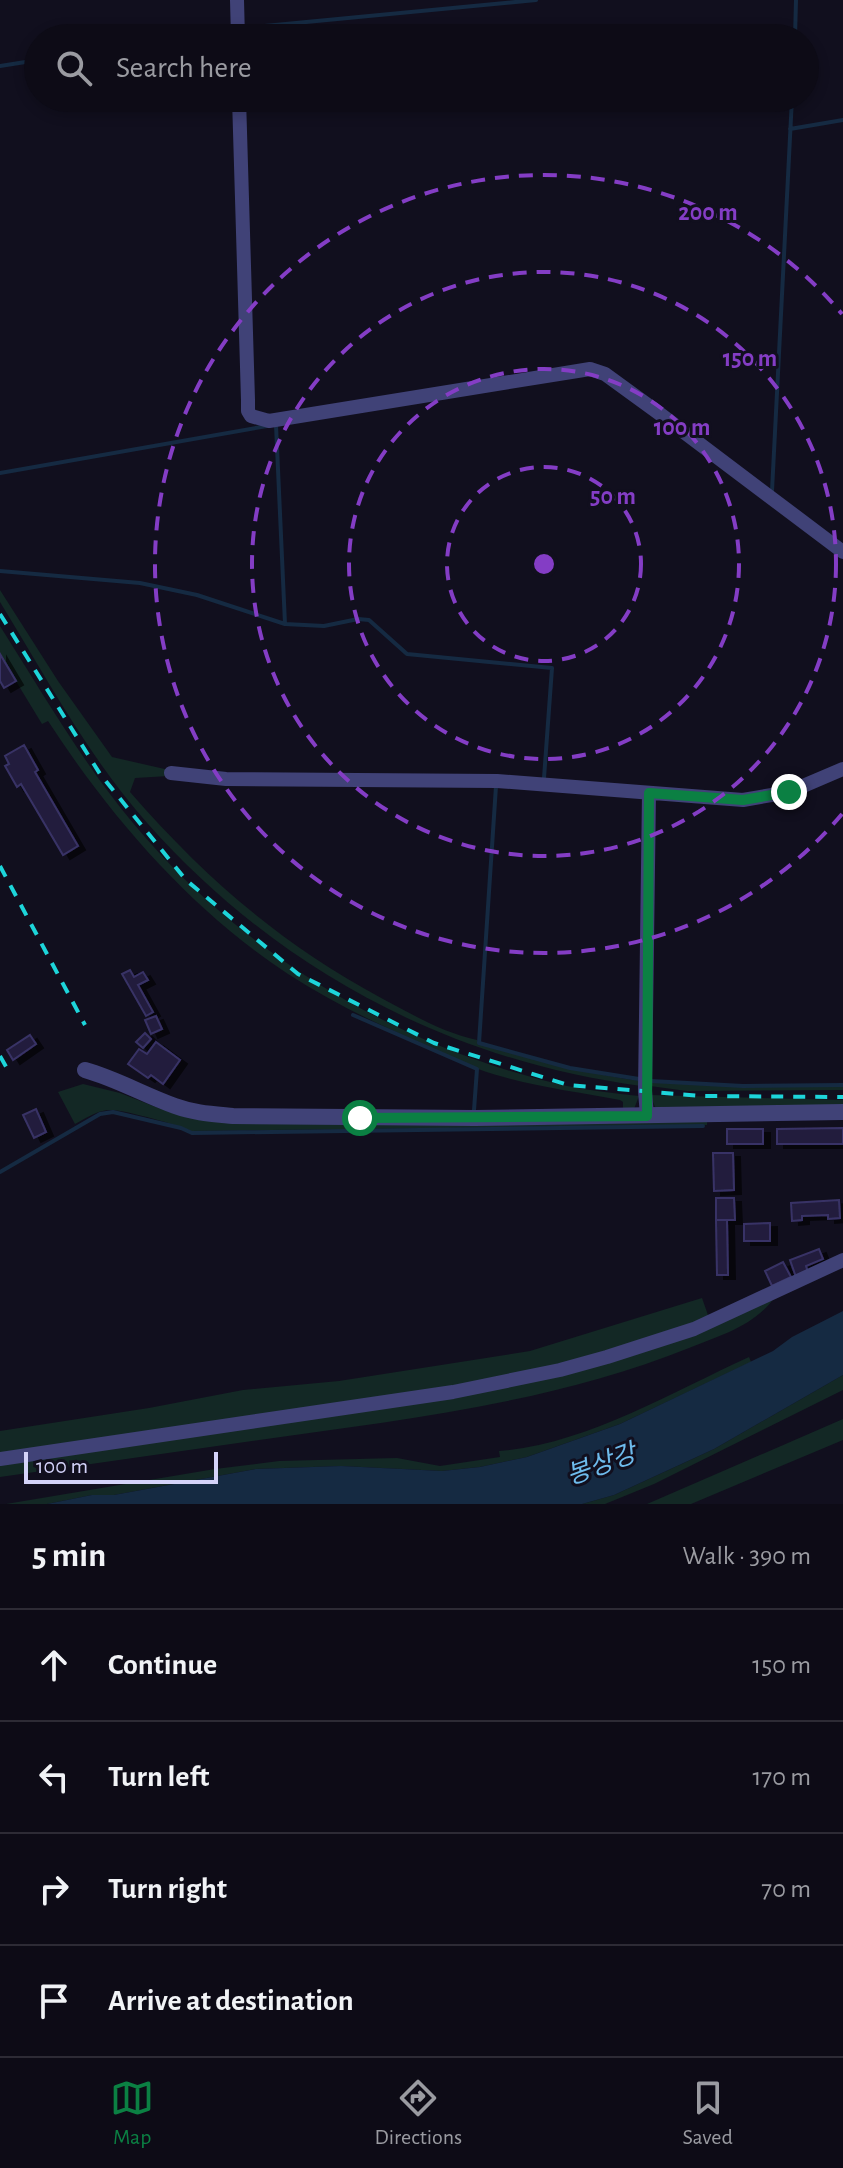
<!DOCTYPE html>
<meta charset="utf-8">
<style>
body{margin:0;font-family:"Alegreya Sans","Noto Sans KR",sans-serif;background:#1b1923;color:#f1f3f6}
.scale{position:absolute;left:24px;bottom:20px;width:194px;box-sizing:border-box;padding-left:8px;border:4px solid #d4d3f9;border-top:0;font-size:22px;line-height:28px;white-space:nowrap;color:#d4d3f9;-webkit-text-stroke:6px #110f1e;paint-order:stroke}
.stop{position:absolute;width:24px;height:24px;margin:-18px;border:6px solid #0b8043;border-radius:50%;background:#fff}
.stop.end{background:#0b8043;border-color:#fff;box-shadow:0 2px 8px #0008}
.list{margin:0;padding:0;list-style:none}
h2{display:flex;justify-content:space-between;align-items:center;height:104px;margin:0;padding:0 32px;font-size:34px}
h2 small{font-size:26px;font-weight:400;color:#9a9ba1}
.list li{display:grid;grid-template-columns:52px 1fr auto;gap:24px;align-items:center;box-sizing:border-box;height:112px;padding:0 32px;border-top:2px solid #2d2b35}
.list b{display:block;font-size:30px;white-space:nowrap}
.list em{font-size:26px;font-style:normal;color:#9a9ba1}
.icon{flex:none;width:44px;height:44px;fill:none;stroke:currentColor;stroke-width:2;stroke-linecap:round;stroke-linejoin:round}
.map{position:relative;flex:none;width:843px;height:1504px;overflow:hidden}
.search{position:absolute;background:#0d0b16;box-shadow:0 4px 12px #0003;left:24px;right:24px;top:24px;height:88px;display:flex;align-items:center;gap:20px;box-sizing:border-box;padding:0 28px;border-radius:44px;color:#9a9ba1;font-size:30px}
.sheet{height:552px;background:#0d0b16}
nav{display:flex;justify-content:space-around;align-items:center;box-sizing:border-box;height:112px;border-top:2px solid #2d2b35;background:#0d0b16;font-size:22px;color:#9a9ba1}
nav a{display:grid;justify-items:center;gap:4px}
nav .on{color:#0b8043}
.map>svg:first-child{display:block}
</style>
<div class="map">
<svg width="843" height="1504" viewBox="0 0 843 1504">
<defs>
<filter id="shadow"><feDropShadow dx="7" dy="4" stdDeviation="0" flood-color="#0009"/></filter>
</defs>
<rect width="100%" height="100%" fill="#110f1e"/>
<path fill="#132825" d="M0 590 58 681 112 757 169 770V776L135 778 130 792C207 880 280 943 383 999 413 1015 444 1033 477 1040L478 1043C532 1059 586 1074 642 1081L641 1086C448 1060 278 970 148 824 89 758 46 677 0 602Z
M0 626C42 692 82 762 133 823 241 954 401 1049 567 1086 591 1091 615 1093 639 1096L634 1109 623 1110V1102L620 1100C573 1091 523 1085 478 1069 456 1061 434 1049 412 1039 369 1020 328 1000 288 974 191 910 111 818 48 721L42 724 0 655Z
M650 1082 743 1087 843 1086V1090L687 1091 650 1086Z
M83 1084 120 1093 161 1109 707 1119V1125L191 1131C183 1126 121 1109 111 1110 98 1110 86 1118 75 1124L58 1092Z
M650 1095 843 1100V1106L655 1107Z
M775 1297C754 1326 722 1335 689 1348 549 1404 400 1420 252 1441 168 1453 84 1465 0 1477V1463L539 1378Z
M702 1298 709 1318 687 1328 516 1376 0 1455V1431L149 1408 243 1390 339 1381 530 1351Z
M749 1357 751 1362 620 1424 527 1457 480 1467 442 1471 341 1466 256 1469 114 1495H92L47 1504H6L215 1469 279 1461 397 1458 440 1466 500 1457 499 1451C584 1445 672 1392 749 1357Z
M843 1375V1390L654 1484 605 1504H582L614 1495 714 1449Z
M843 1419V1440L691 1504H647Z"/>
<path fill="#152a42" d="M843 1311V1375L714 1449 614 1495 582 1504H47L92 1495H114L256 1469 341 1466 442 1471 480 1467 527 1457 620 1424 773 1351 792 1337Z"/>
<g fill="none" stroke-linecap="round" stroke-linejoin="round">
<path stroke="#152a42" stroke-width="4" d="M243 28 536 0
M164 38 231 27
M795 38 796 0
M0 66 38 60
M790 129 843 120
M276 425 285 624
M0 473 267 426
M772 491 792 98
M0 571 140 583 197 595 285 624 324 626 358 619 369 620 407 654 552 668 544 778
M496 786 479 1043 570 1068 639 1079
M353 1015 477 1069 474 1110
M651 1081 743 1086 843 1085
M0 1172 100 1114 113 1112 181 1128 192 1133 703 1126"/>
</g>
<path fill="#221e3d" stroke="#393366" stroke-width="2" filter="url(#shadow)" d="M0 654 16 681 4 688 0 681Z
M24 745 38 770 35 772 78 846 63 855 21 784 17 787 5 766 9 764 5 756Z
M130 970 134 977 143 972 148 980 138 985 153 1012 146 1016 122 974Z
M156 1016 162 1029 151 1034 145 1020Z
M145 1033 151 1039 143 1048 136 1042Z
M30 1035 36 1044 13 1060 7 1050Z
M156 1042 180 1060 163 1084 151 1075 148 1078 128 1064 139 1049 147 1054Z
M36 1109 46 1132 34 1138 23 1115Z
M843 1128V1144H777V1129Z
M727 1129H763V1144H727Z
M713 1153H733L734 1190 714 1191Z
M716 1198H734L735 1220H716Z
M839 1200 840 1218 828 1219V1215L802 1216V1220L792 1221 791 1203Z
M716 1220H727L728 1275H717Z
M770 1223V1241H744V1224Z
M819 1249 823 1259 806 1266 808 1272 796 1277 790 1260Z
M783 1262 791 1277 772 1286 765 1271Z"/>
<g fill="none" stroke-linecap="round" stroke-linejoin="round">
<path stroke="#404277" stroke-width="14" d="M237 0 238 38
M239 98 248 400V411L251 416 269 421 590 369 605 374 660 414 843 552
M171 773 226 779 497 781 743 800 789 792 843 769
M647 1116 645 1091 649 793
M0 1459 453 1392 560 1370 607 1357 694 1329 843 1260"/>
<path stroke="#404277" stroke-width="16" d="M85 1070C117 1079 144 1095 175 1106 194 1113 213 1114 233 1116L475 1118 843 1112"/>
<path stroke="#1dd5da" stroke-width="4" stroke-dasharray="12 10" stroke-linecap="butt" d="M0 614 100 774 186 880 298 974 434 1043 568 1085 702 1096 843 1097
M0 866 85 1025
M0 1056 8 1070"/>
</g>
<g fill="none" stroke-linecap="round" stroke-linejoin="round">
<path stroke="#0b8043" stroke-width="10" d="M360 1118 647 1116 649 793 743 800 789 792"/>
</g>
<g fill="none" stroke="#843dc5" stroke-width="4" stroke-dasharray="14 10">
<circle cx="544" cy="564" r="97"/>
<circle cx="544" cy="564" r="195"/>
<circle cx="544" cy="564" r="292"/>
<path d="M842 814A389 389 0 1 1 842 314"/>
</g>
<g text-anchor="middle" stroke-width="6" stroke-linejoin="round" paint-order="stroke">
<g font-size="26" font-style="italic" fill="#6ebbec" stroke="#110f1e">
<text transform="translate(601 1464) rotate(-20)" y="9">봉상강</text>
</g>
</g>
<circle cx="544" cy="564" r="12" fill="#843dc5" stroke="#110f1e" stroke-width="4"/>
<g font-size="24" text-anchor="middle" font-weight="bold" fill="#843dc5" stroke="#110f1e" stroke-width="6" stroke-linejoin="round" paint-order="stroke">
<text x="708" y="220">200 m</text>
<text x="750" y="366">150 m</text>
<text x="682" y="435">100 m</text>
<text x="613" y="504">50 m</text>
</g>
</svg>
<div class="scale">100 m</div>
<div class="stop" style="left:360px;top:1118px"></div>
<div class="stop end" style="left:789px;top:792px"></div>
<div class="search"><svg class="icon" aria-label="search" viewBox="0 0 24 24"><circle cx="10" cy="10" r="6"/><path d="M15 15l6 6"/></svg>Search here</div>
</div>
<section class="sheet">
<h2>5 min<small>Walk · 390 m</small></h2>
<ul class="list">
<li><svg class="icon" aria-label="ahead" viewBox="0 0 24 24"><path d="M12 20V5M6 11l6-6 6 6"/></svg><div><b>Continue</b></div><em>150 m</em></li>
<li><svg class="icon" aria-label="left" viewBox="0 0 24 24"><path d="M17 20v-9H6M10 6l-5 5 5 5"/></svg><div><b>Turn left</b></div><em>170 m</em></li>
<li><svg class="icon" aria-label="right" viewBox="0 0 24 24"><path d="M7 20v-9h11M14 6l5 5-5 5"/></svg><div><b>Turn right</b></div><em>70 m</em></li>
<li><svg class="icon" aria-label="arrive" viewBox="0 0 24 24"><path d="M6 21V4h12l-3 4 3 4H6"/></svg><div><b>Arrive at destination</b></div></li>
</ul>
</section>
<nav>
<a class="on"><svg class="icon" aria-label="map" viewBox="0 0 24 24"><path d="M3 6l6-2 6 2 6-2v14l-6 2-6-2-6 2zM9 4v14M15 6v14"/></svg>Map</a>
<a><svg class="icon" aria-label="directions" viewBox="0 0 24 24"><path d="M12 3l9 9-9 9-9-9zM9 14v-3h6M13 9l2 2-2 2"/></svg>Directions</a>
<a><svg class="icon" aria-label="saved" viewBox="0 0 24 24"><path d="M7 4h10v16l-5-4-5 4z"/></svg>Saved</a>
</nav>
